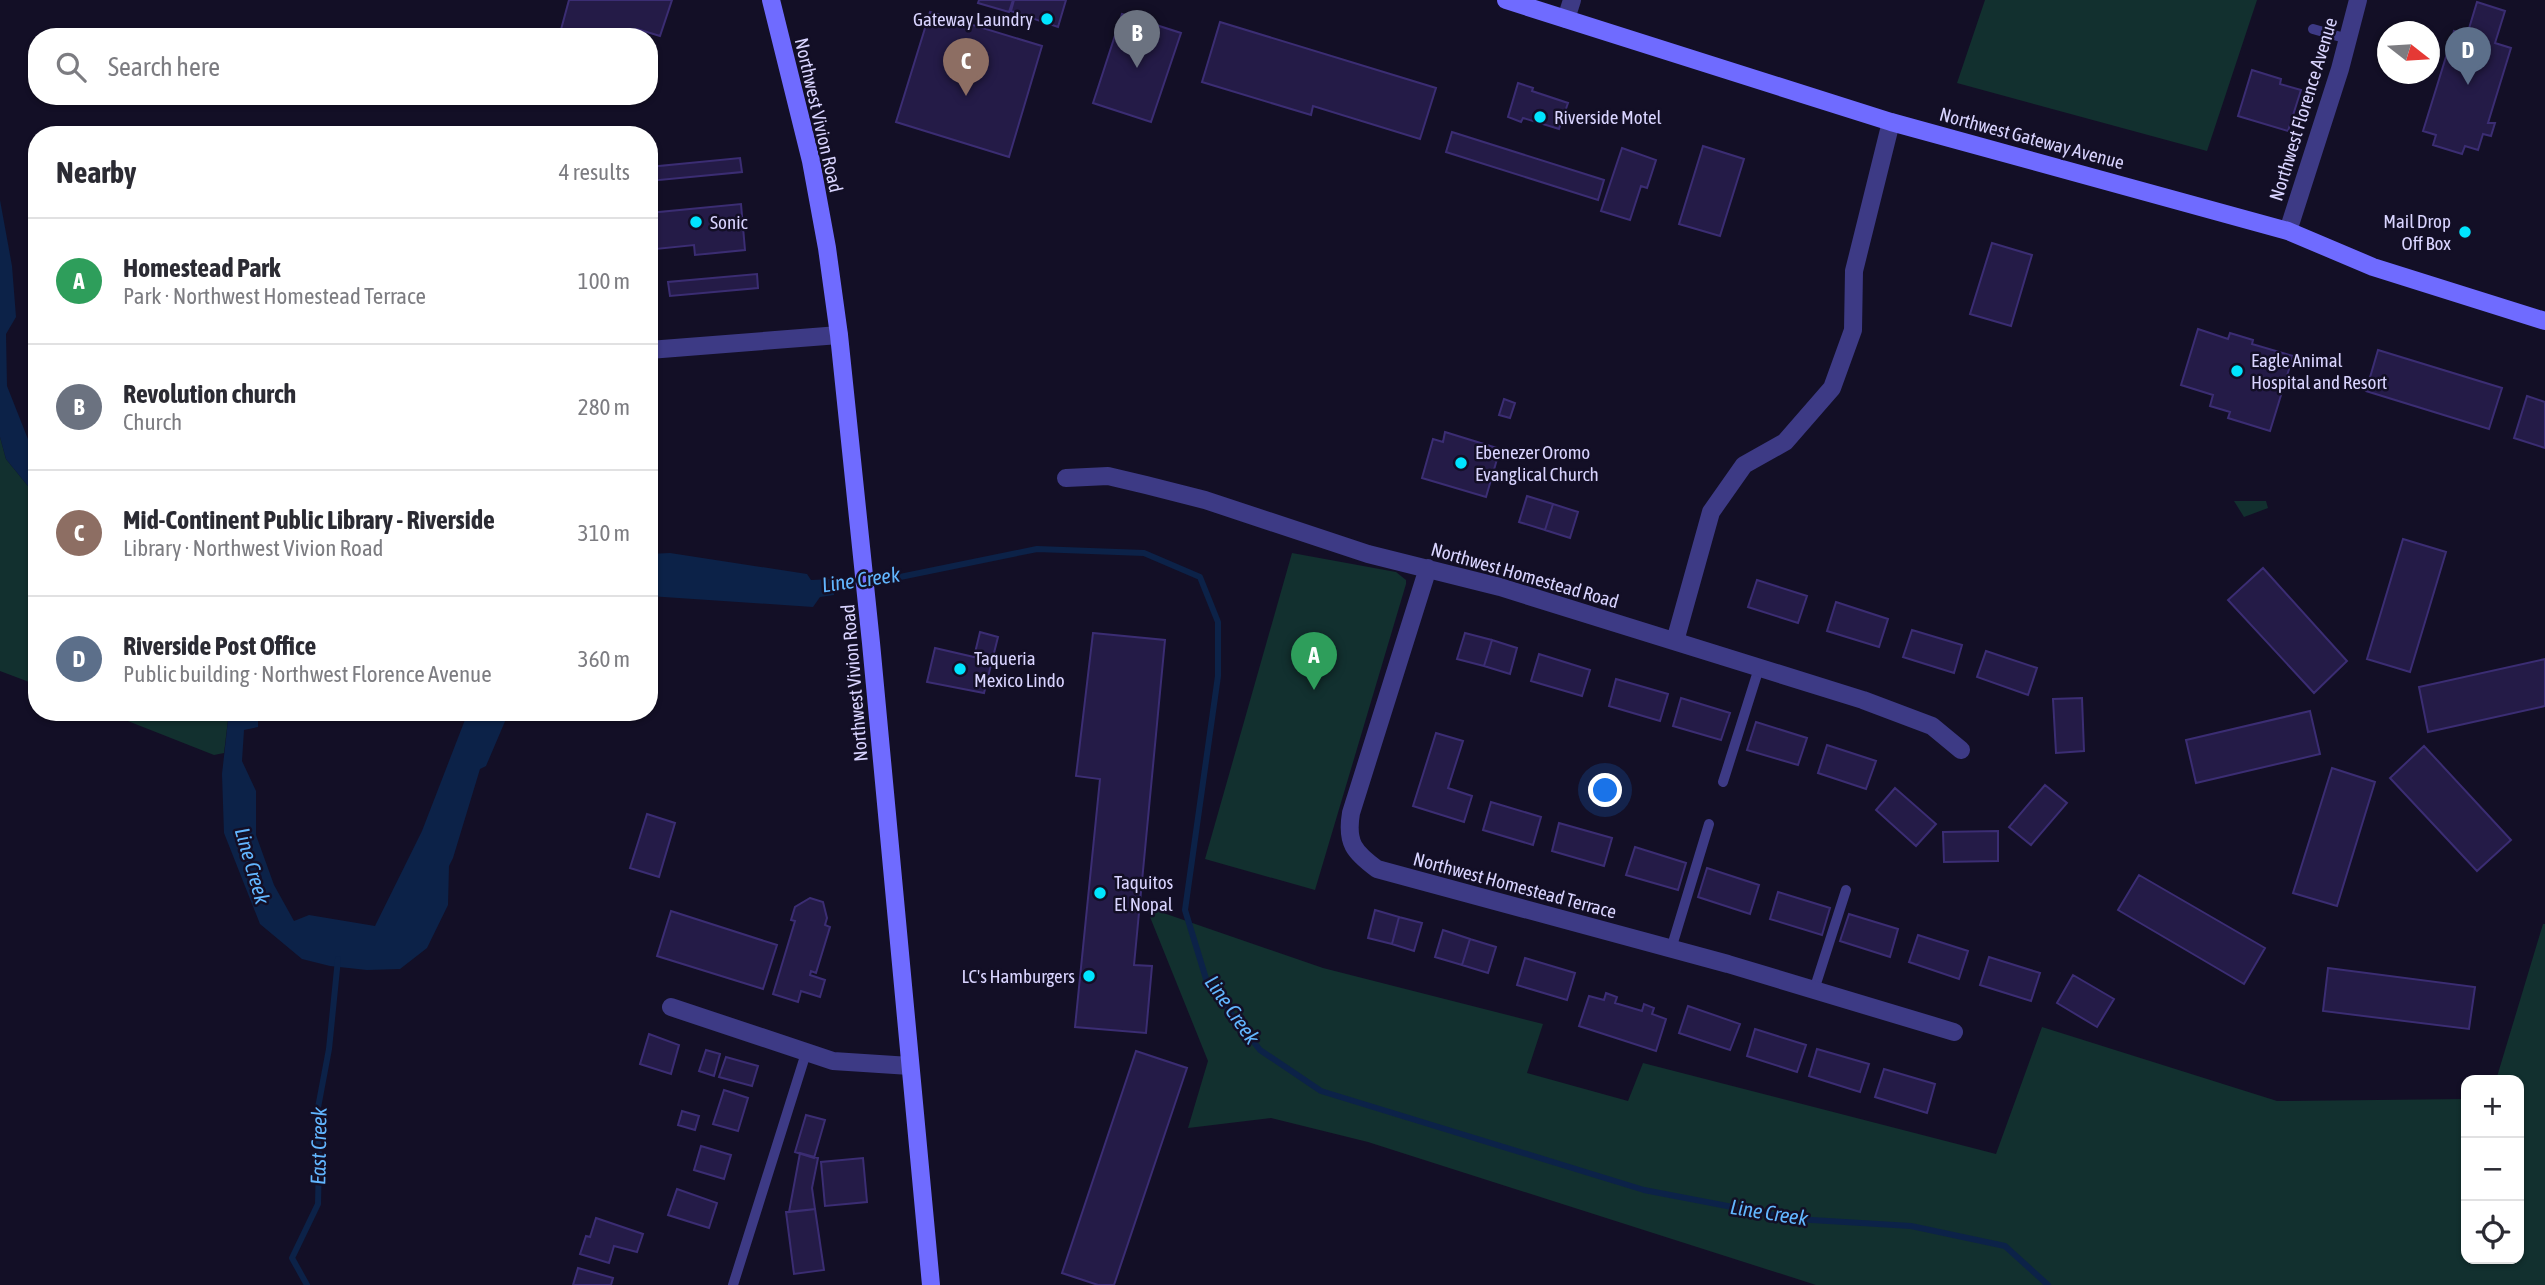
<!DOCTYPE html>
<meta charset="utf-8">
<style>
body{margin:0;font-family:"Asap Condensed",sans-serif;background:#f2f2f3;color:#2b2b33}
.controls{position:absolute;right:21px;bottom:21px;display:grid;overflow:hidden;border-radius:14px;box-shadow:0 2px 5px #0004}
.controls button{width:63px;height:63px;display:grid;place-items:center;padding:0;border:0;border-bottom:2px solid #e1e1e2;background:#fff;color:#2b2b33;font:35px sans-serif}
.compass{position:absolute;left:2377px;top:21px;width:63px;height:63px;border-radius:50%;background:#fff;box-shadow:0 2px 5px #0004;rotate:107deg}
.you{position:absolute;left:1606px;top:791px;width:24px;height:24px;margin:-18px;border:5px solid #fff;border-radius:50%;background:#1a73e8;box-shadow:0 0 0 10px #1a73e833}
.badge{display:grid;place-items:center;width:46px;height:46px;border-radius:50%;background:#187f8f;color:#fff;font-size:23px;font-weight:700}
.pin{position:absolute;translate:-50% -58px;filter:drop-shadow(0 2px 4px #0008)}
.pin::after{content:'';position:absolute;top:37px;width:24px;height:21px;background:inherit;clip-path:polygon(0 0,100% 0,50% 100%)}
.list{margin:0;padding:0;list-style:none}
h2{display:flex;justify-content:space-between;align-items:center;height:91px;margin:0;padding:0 28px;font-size:30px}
h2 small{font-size:23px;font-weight:400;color:#7c7c81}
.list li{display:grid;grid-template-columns:46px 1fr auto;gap:21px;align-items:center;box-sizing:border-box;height:126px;padding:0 28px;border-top:2px solid #e1e1e2}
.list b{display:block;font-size:26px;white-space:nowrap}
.list p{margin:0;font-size:23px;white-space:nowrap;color:#7c7c81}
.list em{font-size:23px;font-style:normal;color:#7c7c81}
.icon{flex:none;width:38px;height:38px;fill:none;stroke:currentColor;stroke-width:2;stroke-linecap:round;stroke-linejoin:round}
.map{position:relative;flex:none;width:2545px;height:1285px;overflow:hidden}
.search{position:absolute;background:#fff;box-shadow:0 2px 5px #0004;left:28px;top:28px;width:630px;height:77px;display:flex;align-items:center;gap:18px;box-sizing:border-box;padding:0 24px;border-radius:28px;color:#7c7c81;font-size:26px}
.panel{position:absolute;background:#fff;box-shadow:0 2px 5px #0004;left:28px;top:126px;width:630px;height:595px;border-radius:28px}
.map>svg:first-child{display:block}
</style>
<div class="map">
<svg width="2545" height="1285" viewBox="0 0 2545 1285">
<rect width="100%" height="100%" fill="#130f26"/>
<path fill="#12302f" d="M1985 0H2257L2207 151 1957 83Z
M0 437 6 459 37 497V685L0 671Z
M2234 501H2266L2268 508 2244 517Z
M1292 553 1396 572 1406 580V584L1315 890 1205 859Z
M105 712H229L224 753 214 755Z
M1146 907 1323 968 1543 1024 1527 1073 1628 1101 1643 1063 1996 1154 2042 1027 2277 1101 2466 1099V1259H2519V1080H2496L2543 924H2545V1285H1816L1368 1142 1271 1118 1188 1128 1208 1061Z"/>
<path fill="#0c2248" d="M0 200 12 266 16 317 6 334 7 386 37 462V497L6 459 0 437Z
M670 553 807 574 811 580 834 579V595L820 597 813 607 649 596V554Z
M229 712H258V727L244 730 242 761 256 791V835L274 885 294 921 309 915 375 926 422 831 468 712H509L486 766 480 769 453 858 449 866 448 905 427 948 400 969 367 970 330 966 302 959 260 924 224 833 222 774Z"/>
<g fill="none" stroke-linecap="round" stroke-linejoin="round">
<path stroke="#0c2248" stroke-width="6" d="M828 587 900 577 1037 549 1144 553 1200 577 1218 622V676L1185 910 1207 982 1260 1050 1321 1091 1644 1190 1795 1219 1911 1226 2005 1246 2048 1285
M307 1285 292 1258 318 1204 319 1160 317 1113 329 1049 338 959"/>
</g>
<path fill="#241b47" stroke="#3b2d73" stroke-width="2" d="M569 0H672L660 36 637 29 634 37H559Z
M979 0H1013L1009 12 978 3Z
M1014 0H1066L1058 27 1011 11Z
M2477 2 2505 11 2495 43 2511 48 2488 123H2495L2491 136 2483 134 2478 150 2465 146 2462 154 2433 145 2436 135 2423 131 2454 31 2467 35Z
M930 12 1042 46 1009 157 896 122Z
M1122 14 1181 33 1151 122 1093 103Z
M1220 22 1436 88 1420 139 1313 106 1311 115 1202 82Z
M2252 70 2281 79 2280 84 2301 90 2288 131 2238 116Z
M1518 83 1533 88 1532 91 1568 103 1559 129 1523 118 1521 122 1508 117Z
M1452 132 1604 180 1598 200 1446 152Z
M1703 146 1744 159 1720 236 1679 224Z
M1622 148 1656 160 1647 188 1641 186 1630 220 1601 211Z
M740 158 742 172 649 181V167Z
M741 204 745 250 695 255 694 245 656 249 654 231 649 232V213Z
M1992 243 2032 255 2011 326 1970 314Z
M757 274 758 288 670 296 668 282Z
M2198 329 2228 339 2230 333 2253 340 2252 344 2293 356 2270 431 2228 418 2230 412 2210 406 2213 395 2181 385Z
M2378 350 2502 388 2489 429 2366 391Z
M2527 396 2545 402V448L2514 438Z
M1504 399 1515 403 1510 418 1499 415Z
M1445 432 1500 449 1486 497 1422 478 1433 439 1443 442Z
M1527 496 1553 504 1545 530 1519 522Z
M1553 504 1578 512 1570 538 1545 530Z
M2403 539 2446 552 2410 672 2367 659Z
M2263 568 2347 661 2314 693 2228 600Z
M1757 580 1807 596 1798 623 1748 607Z
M1836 602 1888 619 1879 647 1827 631Z
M1912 630 1962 645 1954 673 1903 657Z
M980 632 998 637 984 693 927 682 935 648 974 657Z
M1093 633 1165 640 1134 965 1152 966 1146 1033 1075 1027 1100 779 1076 776Z
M1465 633 1492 640 1484 666 1457 659Z
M1492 640 1517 648 1510 674 1484 666Z
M1986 651 2037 668 2028 695 1977 677Z
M1539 654 1590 670 1582 696 1531 681Z
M2545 659V706L2428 732 2419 687Z
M1616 679 1668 694 1660 721 1609 706Z
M1681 698 1730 713 1721 740 1673 726Z
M2082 698 2084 751 2056 753 2053 699Z
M2310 711 2320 754 2196 783 2186 740Z
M1756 722 1807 738 1798 765 1747 750Z
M1436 733 1463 741 1448 788 1472 796 1464 822 1413 806Z
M1827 745 1876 761 1866 789 1818 773Z
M2424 746 2511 840 2477 871 2390 778Z
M2332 768 2375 782 2337 906 2293 893Z
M2045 785 2067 803 2031 845 2009 827Z
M1895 788 1936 824 1916 846 1876 810Z
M1491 802 1541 817 1533 845 1483 830Z
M647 814 675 823 659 877 630 868Z
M1559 823 1612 838 1604 866 1552 851Z
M1998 831V861L1944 862 1943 832Z
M1635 847 1686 863 1678 890 1626 875Z
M1707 868 1759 885 1750 914 1698 897Z
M2139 875 2265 948 2244 984 2118 910Z
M1778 892 1830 908 1822 935 1770 919Z
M810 898 823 902 827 918 825 925 830 927 816 973 811 971 810 975 825 980 820 997 801 991 798 1002 773 994 795 921 791 920 795 907Z
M1375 910 1399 917 1392 944 1368 938Z
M671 911 777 945 763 989 657 956Z
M1849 914 1898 929 1890 957 1840 941Z
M1399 917 1422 923 1414 951 1392 944Z
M1443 930 1470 939 1462 965 1435 957Z
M1918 935 1968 951 1959 979 1909 962Z
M1470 939 1496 947 1488 973 1462 965Z
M1989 957 2040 973 2031 1001 1980 985Z
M1525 958 1575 973 1567 1000 1517 985Z
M2328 968 2475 987 2469 1029 2323 1011Z
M2073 975 2114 999 2097 1027 2057 1003Z
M1606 993 1617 997 1615 1003 1642 1011 1644 1004 1654 1008 1652 1014 1666 1019 1656 1051 1579 1026 1589 996 1604 1000Z
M1688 1006 1740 1024 1730 1050 1679 1033Z
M1755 1029 1806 1045 1797 1072 1747 1056Z
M649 1034 679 1045 671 1074 640 1064Z
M1817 1049 1869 1064 1860 1092 1809 1076Z
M706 1050 720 1054 714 1076 699 1071Z
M1136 1051 1187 1068 1114 1285H1098L1062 1273Z
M726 1057 758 1066 752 1086 719 1077Z
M1884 1069 1935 1084 1927 1113 1875 1097Z
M724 1090 748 1098 738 1131 713 1124Z
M682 1111 699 1116 695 1130 678 1125Z
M806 1115 825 1120 814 1158 795 1152Z
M701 1146 731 1155 724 1179 694 1170Z
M800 1153 818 1158 812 1188 815 1209 789 1212Z
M863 1158 867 1202 825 1206 821 1162Z
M677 1189 717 1203 709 1228 668 1215Z
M815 1209 824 1270 794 1274 786 1212Z
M596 1218 643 1234 637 1252 614 1246 609 1263 580 1254 586 1236 590 1237Z
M578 1268 613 1278 611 1285H573Z"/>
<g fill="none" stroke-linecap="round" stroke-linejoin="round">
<path stroke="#3d3a85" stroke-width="10" d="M2313 29 2348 39
M1723 782 1759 668
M1671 949 1709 824
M1814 990 1846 890
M733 1285 806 1053"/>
<path stroke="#3d3a85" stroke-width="18" d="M1566 19 1572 0
M2288 231 2340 69 2358 0
M649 350 839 335
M1066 478 1108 476 1146 485 1205 500 1368 554 1500 587 1863 700 1932 726 1961 750
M1428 568 1351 813C1346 843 1354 852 1377 869L1728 964 1954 1032
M1675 641 1711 512 1744 465 1785 442 1832 388 1853 330 1854 271 1891 122
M671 1007 833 1061 910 1066"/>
<path stroke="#6f6bff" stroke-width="18" d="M771 0 811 161 827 248 839 335 871 643 931 1285
M1506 0 1891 122 2288 231 2373 267 2545 321"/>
</g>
<g fill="#00e5ff" stroke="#130f26" stroke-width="2.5">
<circle cx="1047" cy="19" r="7"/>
<circle cx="1540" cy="117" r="7"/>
<circle cx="696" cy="222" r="7"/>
<circle cx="2465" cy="232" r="7"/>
<circle cx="2237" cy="371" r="7"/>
<circle cx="1461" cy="463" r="7"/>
<circle cx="960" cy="669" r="7"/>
<circle cx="1100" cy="893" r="7"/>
<circle cx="1089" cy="976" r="7"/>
</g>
<g text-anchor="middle" stroke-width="5" stroke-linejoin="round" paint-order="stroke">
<g font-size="19" fill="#d9d4ff" stroke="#130f26" text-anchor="start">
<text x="1033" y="26" text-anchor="end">Gateway Laundry</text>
<text x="1554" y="124">Riverside Motel</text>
<text x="2451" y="228" text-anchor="end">Mail Drop<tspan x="2451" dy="22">Off Box</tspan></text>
<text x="710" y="229">Sonic</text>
<text x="2251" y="367">Eagle Animal<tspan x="2251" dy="22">Hospital and Resort</tspan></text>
<text x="1475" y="459">Ebenezer Oromo<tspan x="1475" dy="22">Evanglical Church</tspan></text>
<text x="974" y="665">Taqueria<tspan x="974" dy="22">Mexico Lindo</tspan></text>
<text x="1114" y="889">Taquitos<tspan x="1114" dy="22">El Nopal</tspan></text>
<text x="1075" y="983" text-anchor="end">LC's Hamburgers</text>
</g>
<g font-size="19" fill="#d9d4ff" stroke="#130f26">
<text transform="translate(2303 109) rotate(-73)" y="7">Northwest Florence Avenue</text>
<text transform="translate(819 115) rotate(77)" y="7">Northwest Vivion Road</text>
<text transform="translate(2032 138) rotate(15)" y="7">Northwest Gateway Avenue</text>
<text transform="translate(1525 575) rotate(16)" y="7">Northwest Homestead Road</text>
<text transform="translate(854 683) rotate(-95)" y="7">Northwest Vivion Road</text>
<text transform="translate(1515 885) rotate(15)" y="7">Northwest Homestead Terrace</text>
</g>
<g font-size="21" font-style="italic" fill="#62b6ff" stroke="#130f26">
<text transform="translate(861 580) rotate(-8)" y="7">Line Creek</text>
<text transform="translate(252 866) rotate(74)" y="7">Line Creek</text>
<text transform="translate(1232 1010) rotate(55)" y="7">Line Creek</text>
<text transform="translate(319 1146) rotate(-89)" y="7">East Creek</text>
<text transform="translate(1769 1213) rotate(9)" y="7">Line Creek</text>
</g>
</g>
</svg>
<div class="controls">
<button>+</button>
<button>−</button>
<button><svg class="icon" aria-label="locate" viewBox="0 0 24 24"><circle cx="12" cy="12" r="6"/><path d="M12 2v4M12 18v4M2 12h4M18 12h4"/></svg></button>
</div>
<svg class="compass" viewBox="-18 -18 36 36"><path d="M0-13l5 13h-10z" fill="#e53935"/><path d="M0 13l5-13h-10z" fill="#7c7c81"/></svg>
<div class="you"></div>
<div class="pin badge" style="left:1314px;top:690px;background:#2e9e5b">A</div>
<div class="pin badge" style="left:1137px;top:68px;background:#6b7280">B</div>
<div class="pin badge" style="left:966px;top:96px;background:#8d6e63">C</div>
<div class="pin badge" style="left:2468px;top:85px;background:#5c6f8a">D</div>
<div class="search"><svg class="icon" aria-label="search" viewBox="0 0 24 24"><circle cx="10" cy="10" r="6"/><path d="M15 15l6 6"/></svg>Search here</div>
<section class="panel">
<h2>Nearby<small>4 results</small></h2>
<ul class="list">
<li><span class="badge" style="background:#2e9e5b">A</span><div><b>Homestead Park</b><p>Park · Northwest Homestead Terrace</p></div><em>100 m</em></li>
<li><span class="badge" style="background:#6b7280">B</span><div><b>Revolution church</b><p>Church</p></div><em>280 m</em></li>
<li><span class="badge" style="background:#8d6e63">C</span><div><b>Mid-Continent Public Library - Riverside</b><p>Library · Northwest Vivion Road</p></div><em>310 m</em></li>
<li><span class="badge" style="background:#5c6f8a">D</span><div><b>Riverside Post Office</b><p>Public building · Northwest Florence Avenue</p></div><em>360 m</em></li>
</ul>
</section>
</div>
